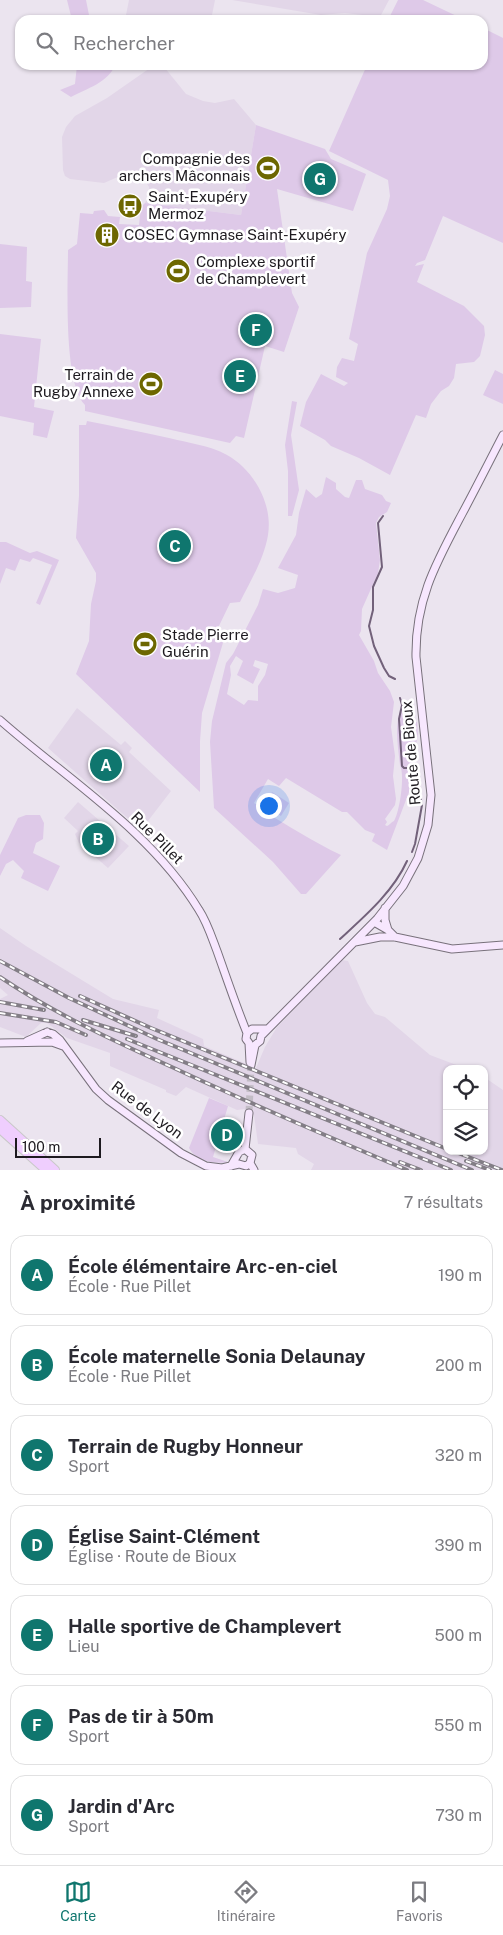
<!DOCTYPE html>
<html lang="fr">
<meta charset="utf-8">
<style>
body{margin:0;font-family:"Public Sans",sans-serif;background:#f7f7f7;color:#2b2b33}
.controls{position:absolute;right:15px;bottom:15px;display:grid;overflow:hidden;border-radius:10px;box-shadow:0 1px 4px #0004}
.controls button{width:45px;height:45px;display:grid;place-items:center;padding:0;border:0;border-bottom:1px solid #e1e1e2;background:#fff;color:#2b2b33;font:25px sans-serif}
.scale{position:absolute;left:15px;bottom:12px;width:86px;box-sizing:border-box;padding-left:5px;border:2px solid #1d1a1f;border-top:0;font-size:14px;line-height:18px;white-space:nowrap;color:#1d1a1f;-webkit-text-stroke:4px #fff;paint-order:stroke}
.you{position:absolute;left:268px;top:805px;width:18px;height:18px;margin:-12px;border:4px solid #fff;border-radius:50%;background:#1a73e8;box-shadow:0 0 0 8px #1a73e833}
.badge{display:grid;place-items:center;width:32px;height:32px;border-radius:50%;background:#0f766e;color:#fff;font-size:16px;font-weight:700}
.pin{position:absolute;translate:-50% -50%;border:2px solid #fff;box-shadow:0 1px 5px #0006}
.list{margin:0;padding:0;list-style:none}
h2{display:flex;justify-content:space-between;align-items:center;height:65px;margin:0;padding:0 20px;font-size:21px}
h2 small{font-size:16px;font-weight:400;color:#7c7c81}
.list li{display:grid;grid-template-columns:32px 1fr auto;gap:15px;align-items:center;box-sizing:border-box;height:80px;margin:0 10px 10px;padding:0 10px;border:1px solid #e1e1e2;border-radius:15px}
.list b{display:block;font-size:19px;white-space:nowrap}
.list p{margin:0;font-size:16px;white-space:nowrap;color:#7c7c81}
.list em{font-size:16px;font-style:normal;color:#7c7c81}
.icon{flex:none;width:28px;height:28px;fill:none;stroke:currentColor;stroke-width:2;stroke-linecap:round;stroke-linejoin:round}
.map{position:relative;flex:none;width:503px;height:1170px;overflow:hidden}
.search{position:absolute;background:#fff;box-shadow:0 1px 4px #0004;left:15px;right:15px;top:15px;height:55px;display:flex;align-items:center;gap:12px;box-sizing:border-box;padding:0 18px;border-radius:15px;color:#7c7c81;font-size:19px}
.sheet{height:695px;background:#fff}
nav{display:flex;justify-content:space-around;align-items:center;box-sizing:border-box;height:70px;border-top:1px solid #e1e1e2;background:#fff;font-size:14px;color:#7c7c81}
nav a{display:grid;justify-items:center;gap:2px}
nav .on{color:#0f766e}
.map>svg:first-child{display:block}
</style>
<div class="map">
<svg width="503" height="1170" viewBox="0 0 503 1170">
<rect width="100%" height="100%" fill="#ebe4ef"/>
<path fill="#e2d6e8" d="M129 0H215L211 20H125Z
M232 0H389L380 17 345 13 321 15Z
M150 68H165L186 94 203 101 215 103 234 99 256 125 241 215 145 203 150 194 149 187 143 177 136 174 127 173 104 183 70 179 65 176 63 170 62 137 66 127 75 116 107 98Z
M77 708 121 745 125 741 132 748 129 752 171 791 141 830 48 748Z
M78 802 129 846 108 868 79 843 75 834 78 831 64 818Z
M0 928 26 946 113 999 159 1010 157 1018 203 1039 204 1046 256 1068 265 1047 277 1027 339 963 342 960 348 961 367 1003 375 1014 385 1017 430 1055 467 1069H447V1151H484V1077L503 1090V1170H311L314 1164 298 1154 296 1148 258 1144 254 1115 244 1109 237 1110 186 1087 176 1096 166 1092V1090L110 1066V1053L67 1038 47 1023H41L26 1037 0 1027V999L8 995 0 988Z"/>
<path fill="#dec9e8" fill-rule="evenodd" d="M67 0H86L90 20H72Z
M398 0H423L465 20H388Z
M483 28 503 38V243L443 216 425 260 417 263 415 266 424 264 417 282 464 306 484 326 485 335 480 356 474 362 456 364 454 378 449 386 441 391 431 404 426 418 416 415 390 475 359 458 331 446 325 440 300 426 306 402 321 374 344 386 348 383 336 377 337 367 342 358 354 361 358 344 349 339 367 253 387 209 390 196 388 180 329 151 367 65H483Z
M77 65H115C109 82 86 89 71 97L60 90 75 84Z
M256 125 325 149 331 159 366 174 353 211 277 189 292 293 299 307 284 352 265 346 244 438 236 436 230 443 85 411V405C63 384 68 283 68 250L77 244 80 213 93 214 94 211 104 210 108 216 120 217 119 224 139 225 141 207 145 203 241 215Z
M0 244 27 247 26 281 32 282 31 307 0 308Z
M0 334 41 339 34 407 54 411 47 438 33 435 34 423 0 416Z
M495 370 503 374V404L483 395Z
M292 401 297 402 291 435 299 490 292 516H288V471L285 445Z
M87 421C114 426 141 432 169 438 188 443 209 445 227 455 254 470 273 504 268 535 264 559 251 580 240 602L230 603 218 628 225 636 202 713 200 741V792L76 674 89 641 91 604 96 581V573L76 538 79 496V425H86Z
M326 477 336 483V489L345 497 349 498 356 480H362L365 489 382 495 386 501 391 503 387 512 379 517 376 523 380 560 378 573 362 609 361 631 359 635 374 661 378 673 390 691 394 702 391 727 395 756 393 776 396 799 395 805 385 819 387 822 385 825 387 826C388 826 393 821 394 821 400 811 405 775 400 765 398 746 394 727 401 709L405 724 417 722 418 734 413 761 418 764 416 775 418 788 409 792 387 850 372 841 375 834 365 830 347 812H342L286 778 279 786 268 779 254 803 261 807V810C288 825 313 842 341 855L306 894H301L273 862 214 808 210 742 212 721 226 663 233 654 258 605 263 589 278 593 295 588 298 575 278 568 296 535 299 513 306 489 316 498 322 494ZM236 656 243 661 237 675 253 684 260 669 253 666 255 660 268 664 265 675 258 686V701L248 700 244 705 227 694 231 675 230 666Z
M0 542H6L30 553 37 551 59 560 40 605 36 603 52 565 33 558 30 562 20 559 15 571 6 568 0 584Z
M272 792 289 803 281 816 264 807Z
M26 815H40L44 823 43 839 36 843 33 853 60 866 48 891 21 878 24 871 13 860 6 864 0 876V855L18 818Z
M209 1098 228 1106 213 1157 228 1162C215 1165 195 1160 189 1148Z"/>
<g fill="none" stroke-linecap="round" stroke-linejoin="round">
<path stroke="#72617a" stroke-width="2" d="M383 516 378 523 382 567 373 587V610L369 626 374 646 384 668 389 676 395 679
M400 698 402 705 399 719 402 766 404 768H412L415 770 422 805 415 844 412 852
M340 939C365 916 393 892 407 861"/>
<path stroke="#c2bcc5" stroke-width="7" stroke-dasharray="7 3.5" stroke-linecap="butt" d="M249 1113 251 1065"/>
<defs>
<path id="secondary" d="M0 720C68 780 151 831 199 910 207 922 212 938 217 951 227 979 236 1006 247 1033L246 1039 249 1043 250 1062
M385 908V920L388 930
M374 922 388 930 395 937
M355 942 380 937H395L452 949 503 945
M47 1032 53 1034 60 1040 96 1089 108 1100 181 1153 206 1166 222 1168 239 1164 246 1166 250 1163
M247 1033 252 1029H267
M27 1041 47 1032
M0 1043 52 1042 63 1046
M251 1065 255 1045 260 1041 261 1036 377 919 403 886 418 858 428 825 431 795 416 657C415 600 436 563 462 514 476 488 489 462 503 435
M245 1149 249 1113
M245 1149 252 1155 250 1163
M250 1163 254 1170
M231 1166 239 1152 245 1149"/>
<path id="primary" d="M0 1120 55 1170
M0 1129 46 1170"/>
</defs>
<use href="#secondary" stroke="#78717b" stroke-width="9"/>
<use href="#primary" stroke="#c9c8c9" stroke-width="10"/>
<use href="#secondary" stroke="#f7e7fe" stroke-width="7"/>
<use href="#primary" stroke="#efcefe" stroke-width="8"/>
<defs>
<path id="rail" d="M0 961 69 998 157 1039 472 1170
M0 977C55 1014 114 1041 174 1068 251 1104 329 1137 407 1170
M80 996 151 1028 447 1149
M0 1002 44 1010
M0 1013 56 1022 86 1035
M83 1020 136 1036
M127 1039 451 1170
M453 1151 502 1170
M466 1161 490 1170
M400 1162 421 1170"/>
</defs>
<use href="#rail" stroke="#837e86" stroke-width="4"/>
<use href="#rail" stroke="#fff" stroke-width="2" stroke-dasharray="5.5" stroke-linecap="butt"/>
</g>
<defs>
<symbol id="stadium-disc" viewBox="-11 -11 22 22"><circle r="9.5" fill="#6d6700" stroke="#fff"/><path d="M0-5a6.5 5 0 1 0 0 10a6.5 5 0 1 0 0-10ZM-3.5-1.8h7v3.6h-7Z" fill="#fff"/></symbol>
<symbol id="bus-disc" viewBox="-11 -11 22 22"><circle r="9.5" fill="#6d6700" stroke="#fff"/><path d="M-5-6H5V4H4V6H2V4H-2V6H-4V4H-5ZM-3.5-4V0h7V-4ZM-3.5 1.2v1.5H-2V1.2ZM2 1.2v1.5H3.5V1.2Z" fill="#fff"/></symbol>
<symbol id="building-disc" viewBox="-11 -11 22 22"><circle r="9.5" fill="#6d6700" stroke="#fff"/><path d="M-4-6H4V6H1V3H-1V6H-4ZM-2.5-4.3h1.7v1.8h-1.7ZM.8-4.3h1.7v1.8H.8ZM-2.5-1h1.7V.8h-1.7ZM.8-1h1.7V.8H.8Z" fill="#fff"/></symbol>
</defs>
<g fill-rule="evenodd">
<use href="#stadium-disc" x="254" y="154" width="28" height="28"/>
<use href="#bus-disc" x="116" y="192" width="28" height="28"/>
<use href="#building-disc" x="93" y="221" width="28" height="28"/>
<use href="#stadium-disc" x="164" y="257" width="28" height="28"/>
<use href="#stadium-disc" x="137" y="370" width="28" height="28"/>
<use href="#stadium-disc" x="131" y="630" width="28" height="28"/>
</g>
<g text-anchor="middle" stroke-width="5" stroke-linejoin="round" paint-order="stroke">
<g font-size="15" fill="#1d1a1f" stroke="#fff" text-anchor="start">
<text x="250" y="164" text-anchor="end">Compagnie des<tspan x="250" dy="17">archers Mâconnais</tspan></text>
<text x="148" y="202">Saint-Exupéry<tspan x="148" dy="17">Mermoz</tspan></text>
<text x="124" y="240">COSEC Gymnase Saint-Exupéry</text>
<text x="196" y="267">Complexe sportif<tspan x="196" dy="17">de Champlevert</tspan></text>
<text x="134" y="380" text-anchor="end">Terrain de<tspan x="134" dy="17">Rugby Annexe</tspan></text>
<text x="162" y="640">Stade Pierre<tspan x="162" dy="17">Guérin</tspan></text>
</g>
<g font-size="15" fill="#1d1a1f" stroke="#fff">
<text transform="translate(411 753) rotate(-95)" y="5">Route de Bioux</text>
<text transform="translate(157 838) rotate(45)" y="5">Rue Pillet</text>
<text transform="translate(147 1110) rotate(37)" y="5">Rue de Lyon</text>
</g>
</g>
</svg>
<div class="controls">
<button><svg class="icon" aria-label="locate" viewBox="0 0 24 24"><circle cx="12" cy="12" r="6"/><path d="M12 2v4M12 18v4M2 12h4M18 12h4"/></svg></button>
<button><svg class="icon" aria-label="layers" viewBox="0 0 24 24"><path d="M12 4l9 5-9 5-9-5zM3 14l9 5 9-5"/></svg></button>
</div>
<div class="scale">100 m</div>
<div class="you"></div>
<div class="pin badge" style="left:106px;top:765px">A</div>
<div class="pin badge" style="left:98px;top:839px">B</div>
<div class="pin badge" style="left:175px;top:546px">C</div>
<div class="pin badge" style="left:227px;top:1135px">D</div>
<div class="pin badge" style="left:240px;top:376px">E</div>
<div class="pin badge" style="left:256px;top:330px">F</div>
<div class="pin badge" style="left:320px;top:179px">G</div>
<div class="search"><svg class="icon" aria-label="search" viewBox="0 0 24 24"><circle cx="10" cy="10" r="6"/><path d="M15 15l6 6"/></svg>Rechercher</div>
</div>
<section class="sheet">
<h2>À proximité<small>7 résultats</small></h2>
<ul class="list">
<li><span class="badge">A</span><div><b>École élémentaire Arc-en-ciel</b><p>École · Rue Pillet</p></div><em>190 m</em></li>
<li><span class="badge">B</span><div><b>École maternelle Sonia Delaunay</b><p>École · Rue Pillet</p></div><em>200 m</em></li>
<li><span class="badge">C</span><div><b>Terrain de Rugby Honneur</b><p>Sport</p></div><em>320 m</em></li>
<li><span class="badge">D</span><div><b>Église Saint-Clément</b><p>Église · Route de Bioux</p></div><em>390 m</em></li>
<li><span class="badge">E</span><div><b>Halle sportive de Champlevert</b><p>Lieu</p></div><em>500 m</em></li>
<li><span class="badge">F</span><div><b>Pas de tir à 50m</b><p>Sport</p></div><em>550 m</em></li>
<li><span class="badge">G</span><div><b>Jardin d'Arc</b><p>Sport</p></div><em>730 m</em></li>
</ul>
</section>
<nav>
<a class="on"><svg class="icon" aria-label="map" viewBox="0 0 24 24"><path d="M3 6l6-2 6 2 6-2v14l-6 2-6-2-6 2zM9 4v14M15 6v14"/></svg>Carte</a>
<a><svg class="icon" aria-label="directions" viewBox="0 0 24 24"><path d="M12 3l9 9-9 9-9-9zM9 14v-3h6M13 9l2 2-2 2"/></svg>Itinéraire</a>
<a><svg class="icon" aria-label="saved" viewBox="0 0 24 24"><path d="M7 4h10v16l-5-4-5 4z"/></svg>Favoris</a>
</nav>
